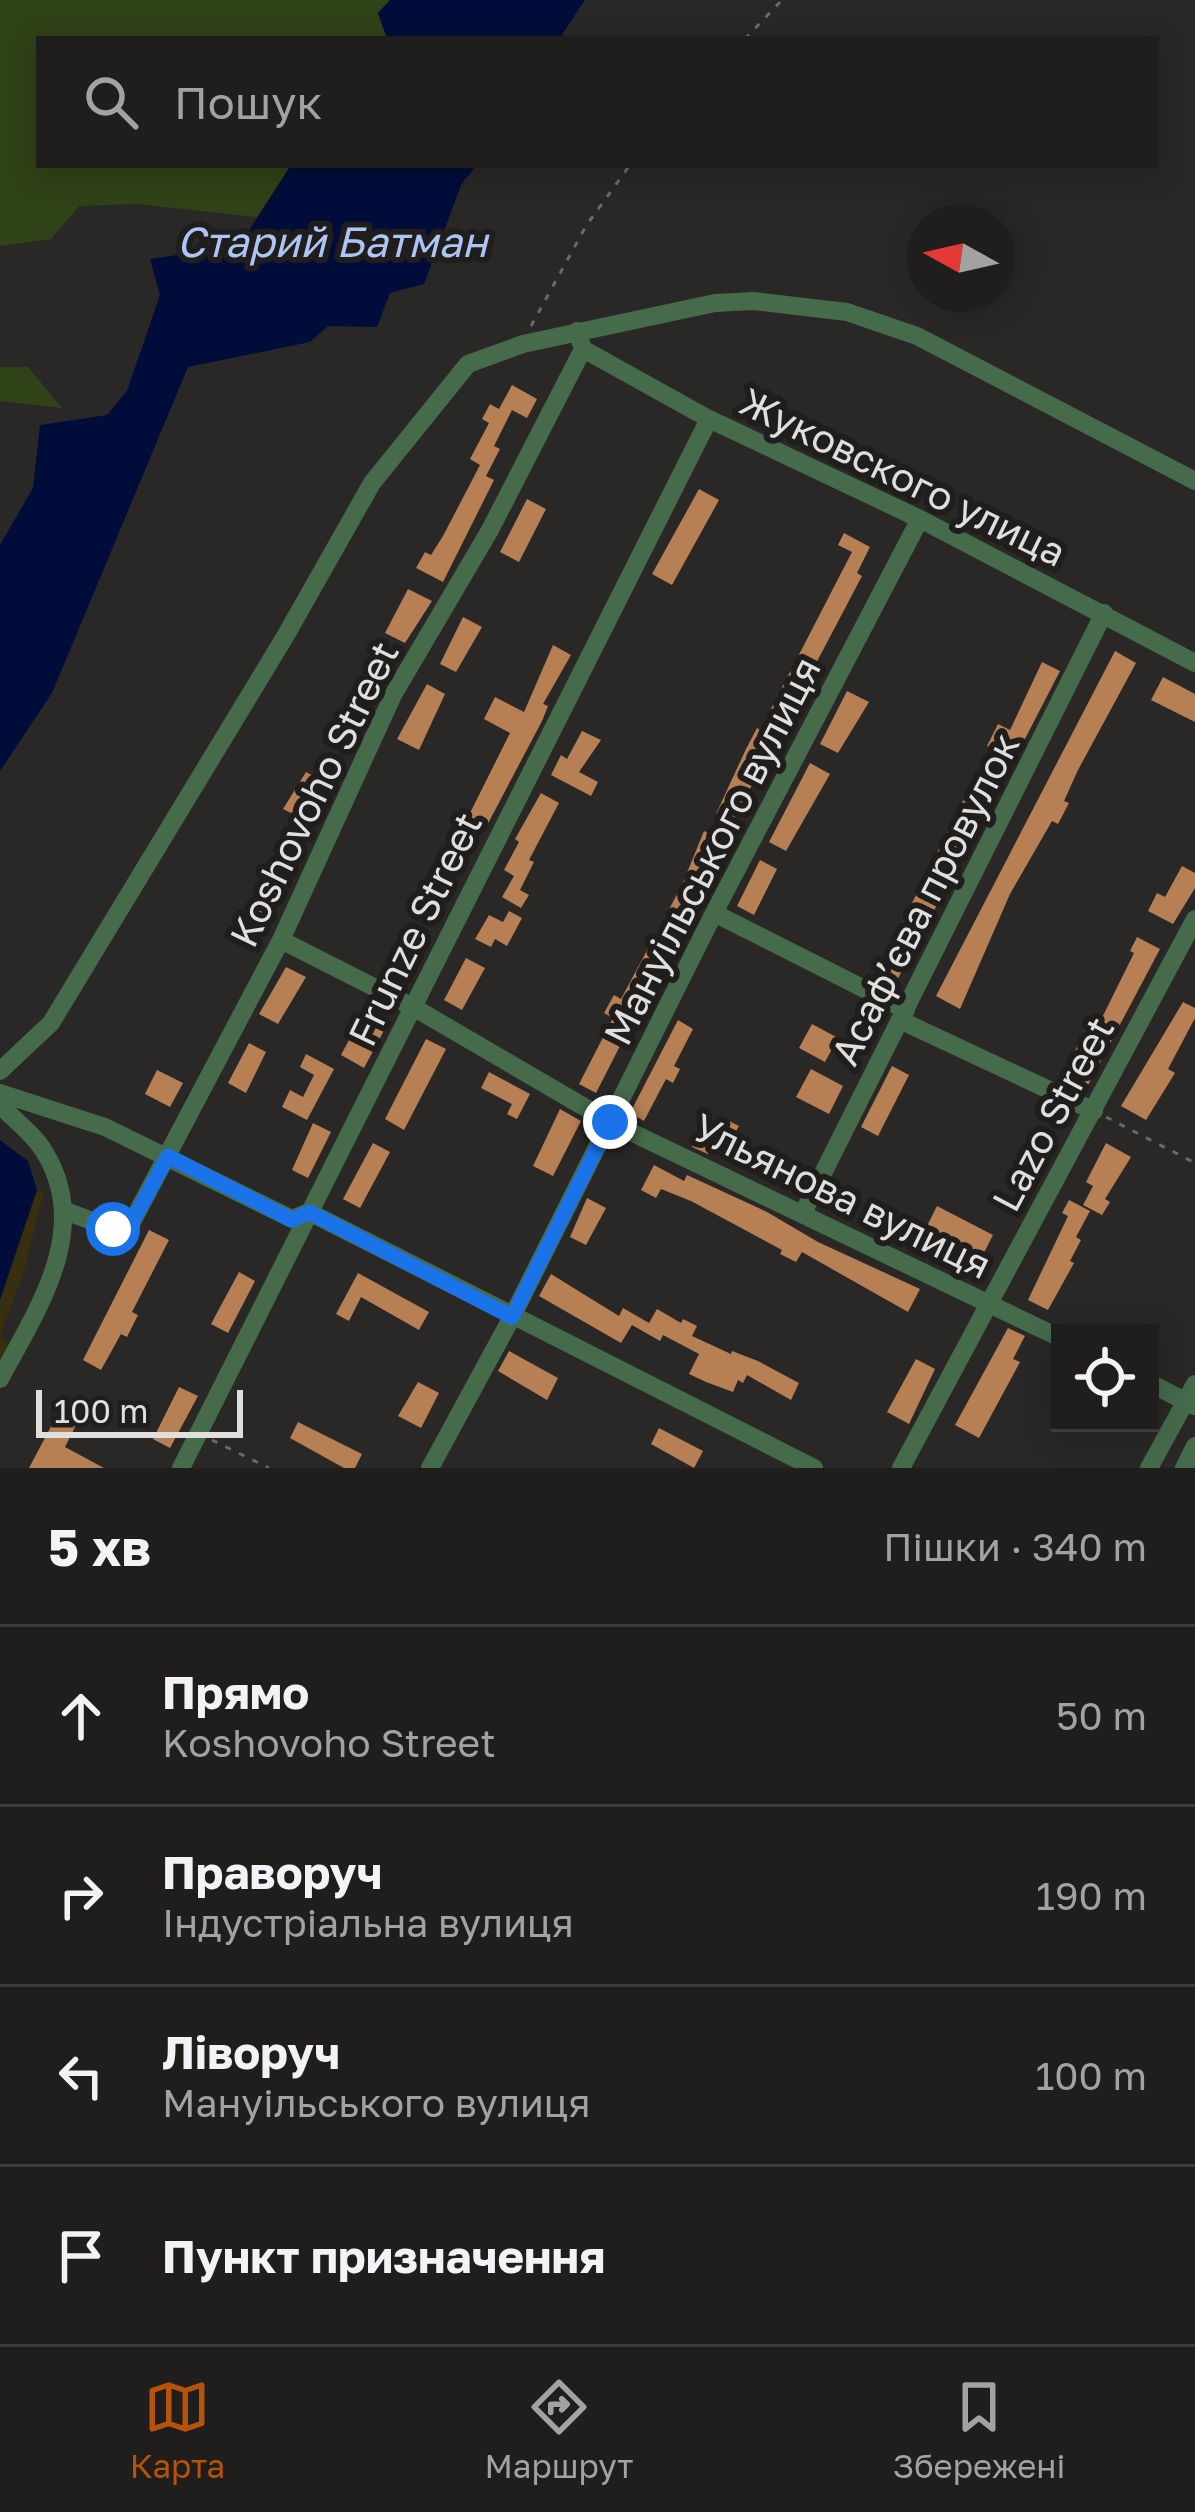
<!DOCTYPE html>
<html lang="uk">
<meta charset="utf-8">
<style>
body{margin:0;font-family:"Golos Text",sans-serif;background:#2d2b29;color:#f1f3f6}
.controls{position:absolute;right:36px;bottom:36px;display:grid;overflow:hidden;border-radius:0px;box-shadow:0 6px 30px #0003}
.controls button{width:108px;height:108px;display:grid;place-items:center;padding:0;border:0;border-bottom:3px solid #3d3c3b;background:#201e1c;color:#f1f3f6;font:60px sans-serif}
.compass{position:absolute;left:907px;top:204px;width:108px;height:108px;border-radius:50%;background:#201e1c;box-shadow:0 6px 30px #0003;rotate:278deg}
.scale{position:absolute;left:36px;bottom:30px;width:207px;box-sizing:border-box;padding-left:12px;border:6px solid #e0dfde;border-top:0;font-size:33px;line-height:42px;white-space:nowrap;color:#e0dfde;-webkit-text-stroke:9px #201e1d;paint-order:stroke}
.stop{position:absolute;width:36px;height:36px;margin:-27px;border:9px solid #1a73e8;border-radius:50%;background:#fff}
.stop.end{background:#1a73e8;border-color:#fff;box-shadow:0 3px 12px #0008}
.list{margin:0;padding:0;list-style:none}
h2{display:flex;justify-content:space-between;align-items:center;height:156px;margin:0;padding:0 48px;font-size:51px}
h2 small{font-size:39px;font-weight:400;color:#a2a2a3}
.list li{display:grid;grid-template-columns:78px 1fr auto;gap:36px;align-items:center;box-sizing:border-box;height:180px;padding:0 48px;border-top:3px solid #3d3c3b}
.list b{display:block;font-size:45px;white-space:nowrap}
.list p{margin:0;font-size:39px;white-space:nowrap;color:#a2a2a3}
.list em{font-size:39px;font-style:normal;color:#a2a2a3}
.icon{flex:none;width:66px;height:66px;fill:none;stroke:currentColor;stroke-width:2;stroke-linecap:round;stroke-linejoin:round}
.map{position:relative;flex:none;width:1195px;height:1468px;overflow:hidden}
.search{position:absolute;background:#201e1c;box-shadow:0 6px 30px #0003;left:36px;right:36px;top:36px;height:132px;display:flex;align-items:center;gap:30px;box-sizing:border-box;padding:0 42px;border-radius:0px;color:#a2a2a3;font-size:45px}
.sheet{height:876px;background:#201e1c}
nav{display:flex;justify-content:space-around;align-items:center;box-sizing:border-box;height:168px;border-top:3px solid #3d3c3b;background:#201e1c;font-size:33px;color:#a2a2a3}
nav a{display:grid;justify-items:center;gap:6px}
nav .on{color:#b45309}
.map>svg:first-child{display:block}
</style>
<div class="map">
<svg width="1195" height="1468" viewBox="0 0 1195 1468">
<rect width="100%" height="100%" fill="#2a2826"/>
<path fill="#304217" d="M0 0H390L378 13 387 39H39V165H291L257 217 137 204 79 206 51 239 0 246Z
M0 367H28L62 408 0 401Z"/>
<path fill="#372f0e" d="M37 1190 44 1191 24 1271 0 1336 9 1343 0 1359V1300Z"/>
<path fill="#000d3a" d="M390 0H585L559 39H387L378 13Z
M291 165H477L462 183 424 284 390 293 377 327 328 326 310 342 188 367 52 693 0 771V545L33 488 40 425 107 415 127 391 160 295 150 259 239 246Z
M0 1140 28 1161 37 1190 0 1300Z"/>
<path fill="#b67f54" d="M512 385 537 399 527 418 512 410 494 446 500 449 486 476 494 480 443 582 416 568 425 552 431 555 443 536 480 465 470 459 489 423 482 419 490 404 499 409Z
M699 489 719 500 672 585 652 574Z
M527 499 546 509 519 562 500 552Z
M844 533 870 547 857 573 862 576 732 823 716 814 746 749 757 728 760 730 852 552 838 545Z
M408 589 432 601 405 643 385 633Z
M463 617 482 627 456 672 440 664Z
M553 645 571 655 543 704 548 706 542 721 484 831 466 821 510 733 484 719 495 697 524 712Z
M1115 651 1136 663 1078 770 1064 801 1069 803 1058 824 1052 821 1010 894 960 1009 936 996Z
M1042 662 1060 671 1014 760 987 746 998 724 1010 730Z
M1163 677 1195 694V722L1151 700Z
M427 684 445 694 419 750 397 739Z
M847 691 869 702 838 753 820 744Z
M582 731 601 740 579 772 598 782 591 796 551 775 561 755 567 759Z
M810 763 830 774 786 851 769 842Z
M306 772 333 786 324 805 309 797 299 817 283 809Z
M541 793 559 803 529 860 534 862 520 890 529 895 521 908 502 897 514 876 504 870 519 842 515 839Z
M966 795 989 807 893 988 874 979Z
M704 831 724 842 596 1093 579 1084 613 1018 604 1013 614 995 621 999 682 885Z
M760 860 777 869 754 915 737 906Z
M273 863 288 871 274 896 280 899 269 921 252 913Z
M1182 866 1195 873V888L1173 924 1148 911 1157 893 1165 897Z
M509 911 522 918 507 946 495 939 491 947 475 939 489 915 503 922Z
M1137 937 1160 949 1088 1085 1065 1073 1086 1027 1095 1032 1134 953 1130 951Z
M466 958 485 968 462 1010 444 1000Z
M286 967 306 977 278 1024 259 1014Z
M1183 1002 1195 1008V1018L1168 1069 1175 1073 1146 1120 1121 1106Z
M366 1008 389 1021 364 1068 341 1055Z
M678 1020 693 1029 674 1066 680 1069 673 1083 666 1079 644 1121 630 1113Z
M812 1024 838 1038 825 1062 799 1048Z
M426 1039 446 1049 404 1130 385 1119Z
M249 1043 266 1052 246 1093 228 1083Z
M306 1054 334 1069 307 1120 282 1107 290 1090 303 1097 314 1075 300 1067Z
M892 1066 909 1075 878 1136 861 1127Z
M811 1069 843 1086 829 1114 796 1097Z
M157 1070 183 1083 170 1107 145 1094Z
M489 1072 530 1094 517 1119 507 1114 512 1104 481 1088Z
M560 1109 581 1121 553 1176 533 1166Z
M721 1117 739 1126 732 1138 720 1132 708 1154 692 1147 704 1124 715 1129Z
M313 1123 331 1132 308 1178 292 1170Z
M373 1143 390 1152 360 1208 343 1199Z
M1106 1143 1131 1157 1105 1199 1110 1202 1102 1215 1083 1205 1093 1186 1086 1182Z
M654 1165 684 1181 687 1175 767 1212 818 1242 920 1289 908 1312 802 1252 796 1262 780 1254 782 1250 691 1201 661 1189 656 1198 641 1190Z
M587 1198 606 1208 586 1245 570 1237Z
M1069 1200 1090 1211 1076 1237 1081 1240 1070 1261 1074 1263 1048 1310 1028 1300 1068 1216 1062 1213Z
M937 1206 993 1235 972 1276 917 1246Z
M149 1230 169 1240 132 1312 138 1315 127 1337 121 1334 101 1370 83 1360Z
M239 1272 255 1281 228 1333 211 1324Z
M358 1273 429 1312 419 1330 361 1297 349 1321 336 1314Z
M551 1274 619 1316 623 1308 649 1323 657 1309 681 1323 683 1319 697 1326 692 1336 731 1354 732 1351 758 1361 799 1383 791 1400 747 1375 743 1383 738 1380 733 1392 706 1382 689 1374 699 1354 663 1335 660 1341 632 1325 621 1343 539 1296Z
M1008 1328 1025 1336 1013 1359 1020 1362 979 1438 955 1425Z
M509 1351 558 1378 547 1400 498 1371Z
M916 1359 935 1369 909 1424 887 1412Z
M418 1382 439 1393 421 1428 398 1416Z
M179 1387 198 1396 170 1448 153 1439Z
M57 1415 76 1425 65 1447 104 1468H29Z
M298 1422 362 1454 355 1468H344L290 1438Z
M659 1428 703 1451 694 1468 651 1444Z"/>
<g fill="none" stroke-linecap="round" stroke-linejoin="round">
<path stroke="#6a6967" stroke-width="3" stroke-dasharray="6 9" stroke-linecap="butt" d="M745 39 782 0
M531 326 586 226 630 165
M1106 1117 1195 1163
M212 1440 269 1468"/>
<path stroke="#456b4b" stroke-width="18" d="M583 349 709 419 920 519 1195 663
M714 913 906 1010
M281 940 413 1007 610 1122 1060 1338
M902 1021 1094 1111
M0 1071 51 1023 286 635 372 483 468 364 523 344 715 303 753 301 847 312 917 336 1195 481
M0 1093 105 1127 292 1219 309 1212 814 1468
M0 1105C14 1120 35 1135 45 1153 92 1230 37 1310 0 1379
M63 1210 113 1229 132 1222 281 940 393 695 490 530 583 349 577 331
M803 1213 1104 613
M1150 1383 1194 1406
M181 1468 709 419
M430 1468 512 1317 714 913 920 519
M901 1468 1195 919
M1149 1468 1195 1384
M1184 1468 1195 1446"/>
</g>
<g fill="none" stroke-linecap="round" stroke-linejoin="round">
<path stroke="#1a73e8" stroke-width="15" d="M113 1229 132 1222 168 1156 292 1220 309 1212 512 1317 610 1122"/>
</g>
<g text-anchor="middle" stroke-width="12" stroke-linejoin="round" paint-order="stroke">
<g font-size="39" fill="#e0dfde" stroke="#201e1d">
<text transform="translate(903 477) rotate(26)" y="14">Жуковского улица</text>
<text transform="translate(314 794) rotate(-64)" y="14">Koshovoho Street</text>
<text transform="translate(712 851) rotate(-63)" y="14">Мануільського вулиця</text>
<text transform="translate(925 899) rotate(-63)" y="14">Асаф’єва провулок</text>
<text transform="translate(415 929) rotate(-64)" y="14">Frunze Street</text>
<text transform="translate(1053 1114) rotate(-62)" y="14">Lazo Street</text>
<text transform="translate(842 1196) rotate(26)" y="14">Ульянова вулиця</text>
</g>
<g font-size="42" font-style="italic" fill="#acc5f4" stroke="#201e1d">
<text x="332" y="257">Старий Батман</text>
</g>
</g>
</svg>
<div class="controls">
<button><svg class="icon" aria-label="locate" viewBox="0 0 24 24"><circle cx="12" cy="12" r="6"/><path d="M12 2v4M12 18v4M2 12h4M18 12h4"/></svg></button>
</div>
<svg class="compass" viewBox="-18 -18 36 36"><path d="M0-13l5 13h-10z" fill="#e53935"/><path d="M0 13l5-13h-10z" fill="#a2a2a3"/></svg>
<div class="scale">100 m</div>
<div class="stop" style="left:113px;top:1229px"></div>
<div class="stop end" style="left:610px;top:1122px"></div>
<div class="search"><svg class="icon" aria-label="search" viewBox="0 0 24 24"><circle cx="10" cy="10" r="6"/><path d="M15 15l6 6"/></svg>Пошук</div>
</div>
<section class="sheet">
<h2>5 хв<small>Пішки · 340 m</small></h2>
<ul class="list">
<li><svg class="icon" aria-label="ahead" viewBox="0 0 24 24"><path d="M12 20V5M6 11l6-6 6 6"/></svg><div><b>Прямо</b><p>Koshovoho Street</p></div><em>50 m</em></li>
<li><svg class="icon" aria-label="right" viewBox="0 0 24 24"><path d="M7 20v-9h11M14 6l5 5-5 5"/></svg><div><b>Праворуч</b><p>Індустріальна вулиця</p></div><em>190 m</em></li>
<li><svg class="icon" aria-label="left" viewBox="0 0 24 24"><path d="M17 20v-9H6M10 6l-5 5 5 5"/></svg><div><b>Ліворуч</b><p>Мануільського вулиця</p></div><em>100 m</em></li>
<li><svg class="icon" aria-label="arrive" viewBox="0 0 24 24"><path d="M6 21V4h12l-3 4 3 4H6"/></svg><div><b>Пункт призначення</b></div></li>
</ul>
</section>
<nav>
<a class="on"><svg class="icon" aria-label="map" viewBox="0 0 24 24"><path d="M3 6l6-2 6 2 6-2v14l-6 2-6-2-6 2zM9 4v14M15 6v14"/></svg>Карта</a>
<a><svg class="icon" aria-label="directions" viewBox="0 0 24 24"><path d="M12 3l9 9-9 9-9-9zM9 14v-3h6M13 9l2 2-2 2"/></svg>Маршрут</a>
<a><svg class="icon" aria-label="saved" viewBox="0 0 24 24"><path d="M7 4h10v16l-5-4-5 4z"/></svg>Збережені</a>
</nav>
